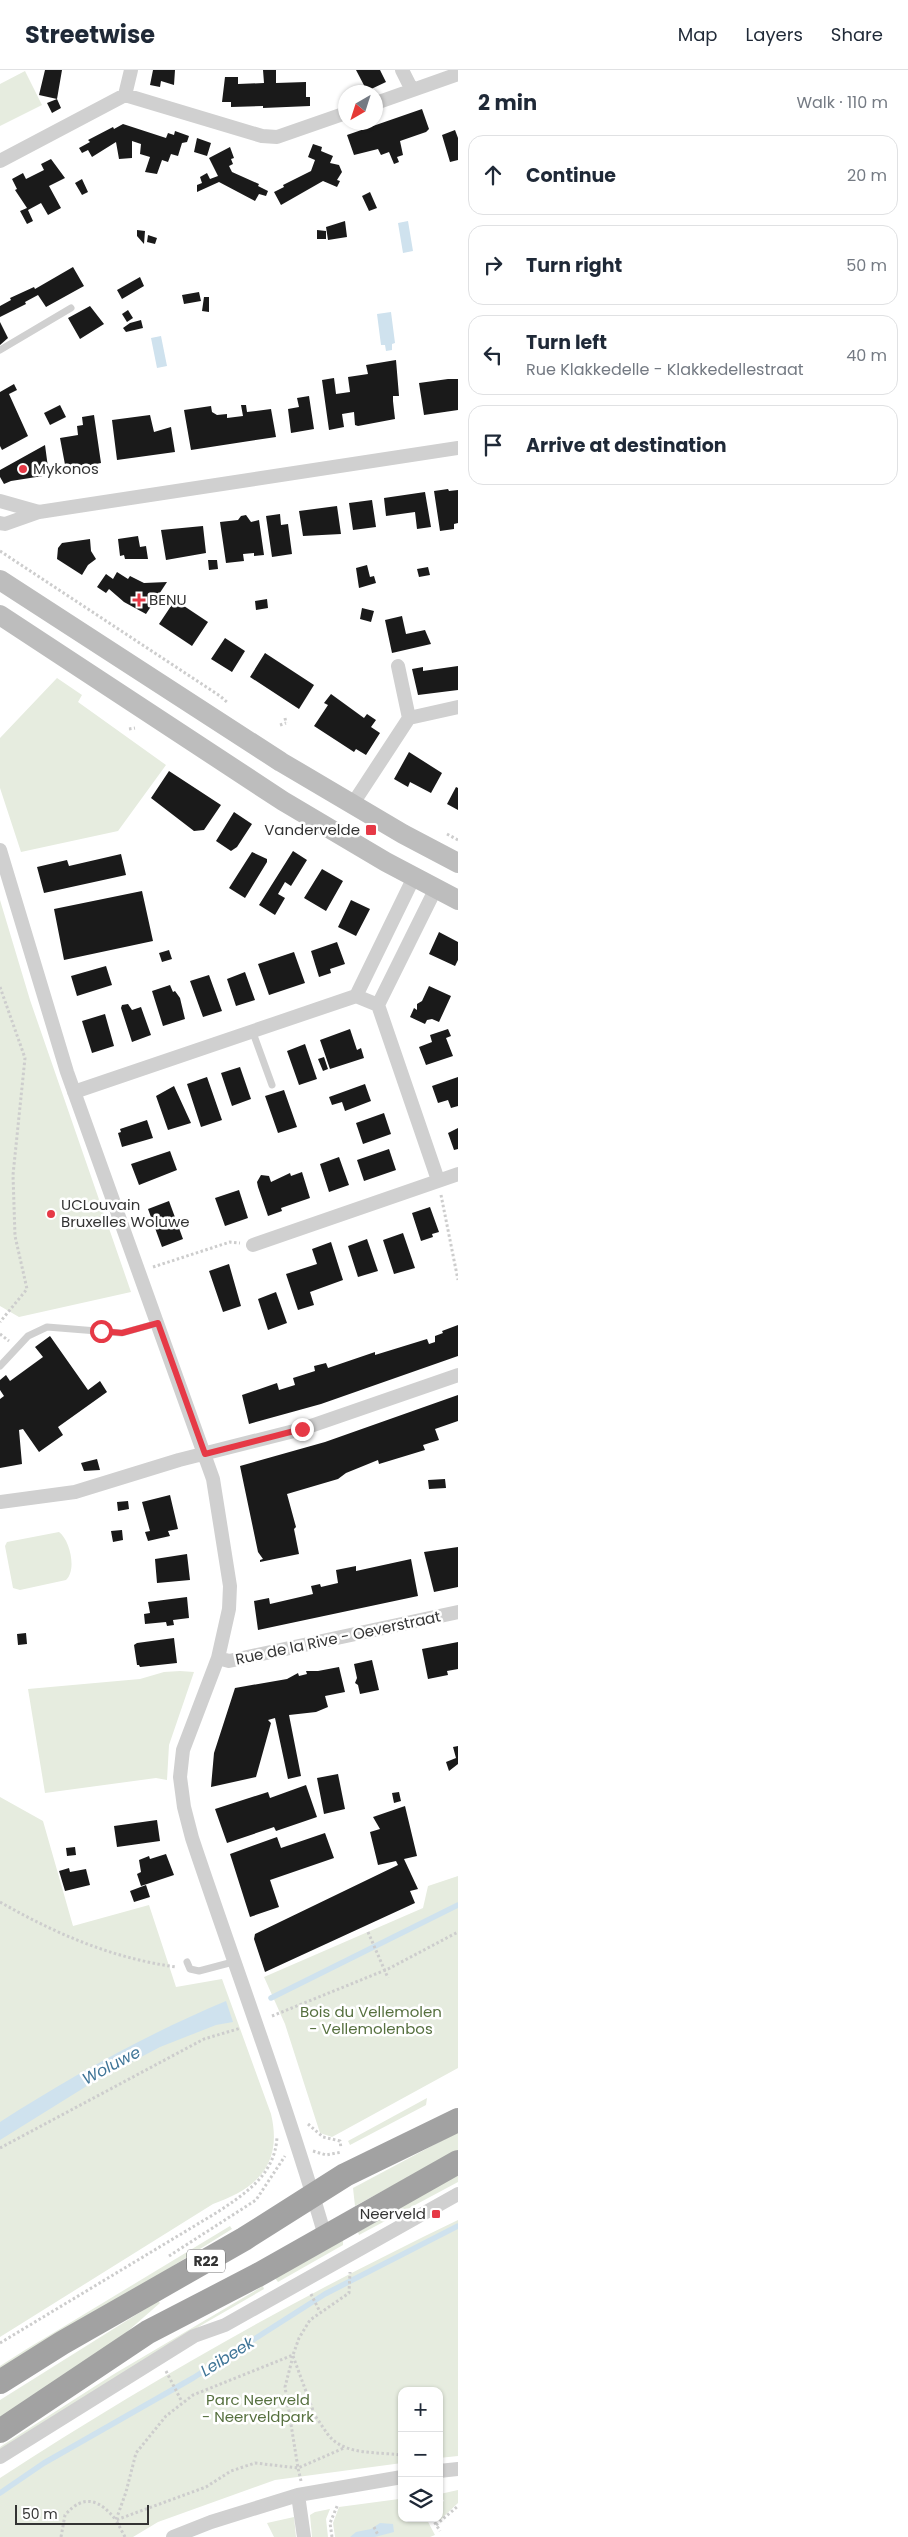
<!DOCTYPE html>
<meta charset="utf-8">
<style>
body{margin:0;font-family:Poppins,sans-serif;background:#f2f2f3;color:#1f2937}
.controls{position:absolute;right:15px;bottom:15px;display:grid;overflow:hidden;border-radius:10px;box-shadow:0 1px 4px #0004}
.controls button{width:45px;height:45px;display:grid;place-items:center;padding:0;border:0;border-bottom:1px solid #e0e1e3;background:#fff;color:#1f2937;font:25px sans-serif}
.compass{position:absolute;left:338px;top:15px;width:45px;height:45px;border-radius:50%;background:#fff;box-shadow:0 1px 4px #0004;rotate:219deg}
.scale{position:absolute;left:15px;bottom:12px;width:134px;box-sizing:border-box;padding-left:5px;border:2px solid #333;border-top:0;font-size:14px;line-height:18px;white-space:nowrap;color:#333;-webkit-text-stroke:4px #fff;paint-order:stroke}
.stop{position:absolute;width:15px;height:15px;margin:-11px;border:4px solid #e63946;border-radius:50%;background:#fff}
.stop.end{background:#e63946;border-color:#fff;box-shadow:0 1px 5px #0008}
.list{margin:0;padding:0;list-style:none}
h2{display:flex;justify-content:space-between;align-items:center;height:65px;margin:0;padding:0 20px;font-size:21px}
h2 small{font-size:16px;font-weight:400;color:#747a83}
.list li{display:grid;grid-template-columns:32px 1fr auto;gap:15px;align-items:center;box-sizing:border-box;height:80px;margin:0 10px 10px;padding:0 10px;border:1px solid #e0e1e3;border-radius:15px}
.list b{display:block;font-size:19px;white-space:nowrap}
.list p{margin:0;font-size:16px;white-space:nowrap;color:#747a83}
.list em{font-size:16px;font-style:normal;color:#747a83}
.icon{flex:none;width:28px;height:28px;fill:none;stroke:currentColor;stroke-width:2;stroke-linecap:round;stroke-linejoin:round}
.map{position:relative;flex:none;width:458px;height:2467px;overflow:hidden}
header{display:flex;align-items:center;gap:30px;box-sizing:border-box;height:70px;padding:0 25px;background:#fff;border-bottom:1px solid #e0e1e3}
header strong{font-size:24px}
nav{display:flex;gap:28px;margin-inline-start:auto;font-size:18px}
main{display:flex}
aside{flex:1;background:#fff}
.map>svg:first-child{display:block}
</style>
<header>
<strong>Streetwise</strong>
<nav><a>Map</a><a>Layers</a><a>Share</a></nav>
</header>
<main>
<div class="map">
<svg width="458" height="2467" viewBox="0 0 458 2467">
<rect width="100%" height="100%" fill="#fff"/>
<path fill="#e6ecdf" d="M25 1 42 35 0 56V14Z
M57 608 82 625 78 632 166 695 118 761 21 782 0 718V668Z
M0 830 30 930 131 1222 19 1247 0 1236Z
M59 1462C70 1470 77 1500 66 1510L20 1520 13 1518 5 1476 7 1472Z
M180 1601 194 1602 169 1675 167 1710 156 1708 45 1723 28 1619 140 1609 164 1602Z
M0 1727 43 1751 73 1856 149 1835 176 1917 222 1909 271 2044C283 2094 257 2119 213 2134L0 2267Z
M458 1806V1998L332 2067 320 2063 285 1954 264 1907 423 1838 428 1816Z
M427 2028 426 2035 350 2075 348 2071Z
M458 2062V2080L355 2136 353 2118Z
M458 2104V2112L359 2165 358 2162Z
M458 2150V2386L439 2388V2321H402V2393L275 2410 158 2452 133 2467H0V2408C147 2312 300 2226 458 2150Z
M230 2156 232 2159 0 2304V2296L25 2280Z
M343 2170V2175L278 2212 275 2208Z
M263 2216 264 2219 200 2256 0 2381V2377L114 2304Z
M158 2231 160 2233 112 2275 0 2348V2330Z
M458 2420V2433L439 2451V2434L444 2431 440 2424Z
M399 2429 402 2434V2448L411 2450 426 2448 435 2465 430 2467H335L333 2453 339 2437Z
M330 2439 326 2449 328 2467H312L310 2445 315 2442Z
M294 2447 296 2467H274L267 2453Z"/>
<path fill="#cfe2ee" d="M408 151 413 181 403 183 398 153Z
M391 242 395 273 392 274V280L386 281 385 275H381L377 244Z
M161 266 167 296 157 298 151 268Z
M226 1931 233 1952 216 1955 160 1977 90 2014 0 2070V2052C72 2006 147 1964 226 1931Z
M380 2453 393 2454 394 2462 375 2467H350L356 2462 371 2459Z"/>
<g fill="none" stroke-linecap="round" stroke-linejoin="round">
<path stroke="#cfe2ee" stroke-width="5.5" d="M271 1928 458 1835
M0 2423 44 2393 193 2308 325 2224 458 2156"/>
</g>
<path fill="#1a1a1a" d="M45 0H62L57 29 61 38 52 43 47 33 57 29 39 25Z
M153 0H175L174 15 161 11 160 17 150 15Z
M263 0H276V13L306 12V27H310V36L263 38V36L231 37V32H222L225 7H238V14L264 13Z
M356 0H380L386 12 367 21Z
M422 39 429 59 426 62 400 71 403 85 397 87 399 92 394 94 389 82 381 85 378 79 354 85 347 65Z
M123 54 166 68 168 63 174 65 175 61 189 66 187 72 182 73 178 86 171 84 168 92 162 90 157 104 145 102 150 87 140 84 141 74 132 71V88L119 89 116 72 92 87 88 80 82 83 79 78 90 72 88 70 113 57 114 59Z
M455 60 458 68V90L450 92 442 65Z
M197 68 211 73 207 86 194 82Z
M313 74 322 77 321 81 333 86 330 93 339 95 342 102 337 110 340 111 337 117 323 111 281 135 274 122 284 117 283 115 311 101 315 90 308 87Z
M230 77 234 88 231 89 233 94 229 96 232 102 259 114 258 116 268 121 266 126 259 124 255 131 219 112 197 122V115L202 113 200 107 207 103 210 109 218 106 209 88Z
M51 89 65 108 49 116 61 138 48 145 41 133 28 140 33 151 27 154 20 141 27 138 15 120 17 119 12 109 23 103 26 109 44 100 41 94Z
M82 109 88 122 82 125 75 113Z
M370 122 377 138 369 141 362 126Z
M345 151 347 167 328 170 326 157Z
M137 160 145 161 144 174 137 166Z
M317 160 326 161V169H317Z
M148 165 157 168 155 174 147 172Z
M73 197 84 216 46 237 38 225 25 232 26 234 0 247V236L11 230 10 228 34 217 35 219Z
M140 207 144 216 122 229 117 220Z
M199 222 201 231 184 234 182 225Z
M204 227H209V242L202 241Z
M90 236 104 254 80 269 68 248Z
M128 240 133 248 127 252 122 244Z
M141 250 143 258 126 262 123 258 130 253Z
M0 252 8 268 0 275Z
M396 290 399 326H393V331L395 349 358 356 355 355 354 342 342 344 344 357 329 360 322 310 334 308 336 324 350 322 348 307 368 304 366 295Z
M448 309H458V340L424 345 419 313Z
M14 314 17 320 9 324 28 366 2 380 0 376V322Z
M309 326 314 359 291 363 288 339 299 337 297 328Z
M60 335 66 347 50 355 44 343Z
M241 335H246L247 342 271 339 276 367 191 380 184 340 211 336 212 342 217 345 227 344V348L243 346Z
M94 345 101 393 66 400 60 368 78 365 77 356 83 355 82 347Z
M150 345 154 362 171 357 175 382 117 390 112 350Z
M45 375 49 405 11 411 4 414 0 407V400Z
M448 419 449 421 458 420V453L454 454V459L440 461 434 421Z
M425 422 431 457 417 459 415 442 386 446 384 428Z
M372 430 376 457 353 460 349 433Z
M337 436 341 464 303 466 299 441Z
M280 444 281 455 288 454 292 484 272 487 266 446Z
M246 445 251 452 259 450 264 485 254 486V483L243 484 244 491 226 493 220 452 238 450 241 446Z
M203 456 206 483 166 490 161 460Z
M138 466 140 477 146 476 148 489H125L124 485 120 486 118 469Z
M90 469 91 481 96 489 88 495 82 505 57 489 58 478 62 473Z
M208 490H217L218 499 209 500Z
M367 495 370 507 374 506 376 513 359 518 356 498Z
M428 497 430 505 419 507 417 499Z
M117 502 128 509 130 506 144 513 167 512 146 544 124 532 109 519 106 523 97 517 106 504 113 509Z
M267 529 268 538 256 540 255 531Z
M175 530 208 552 192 576 159 554Z
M362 538 374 541 371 552 360 549Z
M402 546 406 564 425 560 431 574 392 583 385 550Z
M225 568 245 581 232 602 211 589Z
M265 583 314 615 299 639 250 607Z
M458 596V620L418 625 412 599 423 597V601Z
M331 624 364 648 367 644 376 650 371 657 380 663 366 685 356 679 354 682 314 656 328 635 324 633Z
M409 682 442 703 431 723 410 712 408 717 394 709Z
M169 701 221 735 204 760 194 761 151 728Z
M456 717 458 718V740L447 734Z
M234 742 252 754 237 777 231 781 216 771Z
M293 781 307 790 291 816 285 812 278 824 285 828 275 845 259 835Z
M252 782 267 789V792L245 828 229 818Z
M121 784 126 805 44 823 37 797 67 790 69 796Z
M322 799 343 811 326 841 304 828Z
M142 821 153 871 64 890 54 839Z
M351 830 370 839 356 866 338 857Z
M439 862 458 872V890L455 896 429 884Z
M337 872 345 894 330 899 331 903 319 907 311 881Z
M169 880 172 889 162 892 159 883Z
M294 882 305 913 269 925 258 894Z
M106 896 112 915 77 926 71 906Z
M245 902 255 930 236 936 227 909Z
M209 905 222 941 203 947 190 911Z
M170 915 173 922 175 921 180 928 185 949 163 956 152 921Z
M429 916 451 926 439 952 432 949 427 950 425 954 410 947 414 938 417 940V934L422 931Z
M128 934 132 940 141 937 151 965 132 972 121 938 122 935Z
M105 944 114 976 92 983 82 951Z
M350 959 357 980 361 978 364 988 330 999 320 970Z
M448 959 451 966 446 968 453 986 426 995 419 977 432 972 430 965Z
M305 974 317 1009 299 1015 287 981Z
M324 987 328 999 323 1001 318 989Z
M240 997 251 1029 232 1036 221 1003Z
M207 1007 222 1050 201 1057 187 1014Z
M458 1007V1036L451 1038 448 1030 438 1033 432 1016Z
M365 1014 371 1031 345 1041 342 1032 332 1035 329 1027Z
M174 1016 191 1053 168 1060 156 1026Z
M284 1020 297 1057 278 1063 265 1026Z
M384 1043 391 1064 363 1074 356 1053Z
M147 1050 153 1068 122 1077 118 1063 121 1062 120 1059Z
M458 1058V1079L454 1080 448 1063Z
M389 1079 396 1100 364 1111 357 1090Z
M170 1081 177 1100 139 1115 131 1094Z
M339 1087 349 1115 329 1122 320 1094Z
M302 1102 310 1128 281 1138 282 1141 268 1146 258 1117 257 1112 261 1105 269 1106 271 1112 290 1103 291 1106Z
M239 1120 248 1148 225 1156 215 1128Z
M169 1131 183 1169 162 1177 148 1139Z
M430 1137 439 1162 432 1164 433 1167 421 1171 412 1143Z
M403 1163 415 1198 394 1204 383 1170Z
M367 1169 378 1201 358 1207 348 1176Z
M331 1172 343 1210 310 1222 314 1235 298 1240 286 1204 317 1194 312 1179Z
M229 1194 241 1236 223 1242 209 1201Z
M276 1222 287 1253 268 1260 258 1229Z
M458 1255V1286L321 1334 249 1354 242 1325 277 1313 279 1320 295 1315 293 1308 315 1301 314 1296 326 1293 328 1298 375 1282V1285L427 1269 429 1274 435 1272V1266L443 1263 442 1261Z
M50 1266 88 1320 100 1311 107 1322 58 1357 63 1365 39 1382 23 1359 19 1360 22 1394 0 1398V1329L4 1326 0 1320V1310L6 1305 10 1311 43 1287 35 1277Z
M458 1325V1351L435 1359 439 1370 423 1375 425 1380 379 1394 378 1390 346 1403 338 1409 287 1424 296 1457 294 1459 299 1484 260 1492V1490L263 1489 258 1482 240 1396 325 1372Z
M97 1389 100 1400 84 1401 81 1393Z
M445 1409 446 1418 429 1419 428 1410Z
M170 1425 178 1459 168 1461 170 1466 148 1471 145 1462 150 1461 142 1432Z
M128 1431 129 1439 118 1441 117 1432Z
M122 1460 123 1470 113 1472 111 1461Z
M458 1477V1517L434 1522 424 1482Z
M187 1484 190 1510 157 1513 155 1489Z
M411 1489 418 1526 258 1560 254 1531 269 1528 270 1534 313 1524 311 1516 320 1514 321 1517 338 1513 336 1500 356 1496V1501Z
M187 1527 189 1548 173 1550 174 1555 167 1556 166 1552 145 1554 144 1544 150 1543 148 1532Z
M26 1563 27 1574 18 1575 17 1564Z
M174 1568 177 1593 140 1597 139 1595H137L134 1575 137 1573Z
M458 1572V1599L447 1601 448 1605 428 1609 422 1579Z
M372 1590 379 1620 360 1624 358 1615 355 1613 357 1608 354 1594Z
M339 1597 345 1622 325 1626 328 1637 316 1642 289 1645 301 1706 288 1709 275 1648 268 1650 271 1653 256 1707 211 1717 214 1683 235 1618 287 1609 298 1603 299 1606 307 1604 306 1601H318Z
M458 1676V1694L449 1701 446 1692 456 1688 453 1677Z
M338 1704 345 1739 324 1744 317 1708Z
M306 1715 317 1747 276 1761 274 1757 227 1773 215 1739 268 1722 270 1728Z
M399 1722 401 1731 394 1733 392 1723Z
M405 1736 417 1786 404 1789 418 1819 410 1821 415 1833 265 1902 254 1869 255 1864 398 1795 396 1791 378 1795 370 1762 380 1759 373 1747Z
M157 1750 160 1771 117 1777 114 1756Z
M325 1763 334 1788 270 1810 279 1837 250 1847 230 1784 277 1767 281 1778Z
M75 1777 76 1785 67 1786 66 1778Z
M166 1784 174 1805 141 1816 137 1804 141 1802 139 1790 149 1786 150 1789Z
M69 1798 70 1802 86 1799 90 1815 65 1821 59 1801Z
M146 1815 150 1827 134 1832 130 1821Z"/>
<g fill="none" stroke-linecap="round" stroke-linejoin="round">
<path stroke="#cdcdcd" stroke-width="3" stroke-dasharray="2.5 2.5" stroke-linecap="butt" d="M0 481 220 626 228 633
M285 648 286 653
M280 655 286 653
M129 659 135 658
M447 764 458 770
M0 917 25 988 13 1105 15 1166 27 1219 0 1252
M441 1125 458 1210
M153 1197 230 1172 240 1173
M0 1264 9 1271
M0 1832C56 1864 112 1888 176 1897
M368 1862 388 1908
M272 1946 388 1899 458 1862
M308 2054 323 2067 340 2071 341 2078
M0 2078 204 1969 241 1958
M313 2081 326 2085 342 2082
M169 2186 256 2130 285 2086
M311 2224 320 2242
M0 2273 216 2143C245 2124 275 2105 277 2067
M293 2286 315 2346C320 2352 326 2363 331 2368 347 2385 379 2382 402 2385
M166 2301 182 2332
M301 2411 298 2398 344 2378
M432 2448 440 2461
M436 2455 458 2436
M374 2457 378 2465
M61 2467 65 2445C84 2423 100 2430 116 2450L126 2422 136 2383 166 2346 193 2325 293 2285 299 2268 310 2250 349 2223 350 2202
M125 2467 116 2450 206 2417 231 2401 255 2393 298 2398 285 2317 293 2286
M332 2467 330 2453 338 2434"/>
<path stroke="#d0d0d0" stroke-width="7" d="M0 280 71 238
M252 960 272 1015
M0 1296 28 1266 47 1257 122 1263 158 1253
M187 1892 190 1899 199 1901 233 1892"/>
<path stroke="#d0d0d0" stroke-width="14" d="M402 0 412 20
M125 25 131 0
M376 33 458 4
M0 91 125 25 262 66 277 67 346 43
M0 431 39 442
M0 453 5 454 39 442 458 378
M398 596 409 648
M352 735 409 648 458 637
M0 780 67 1002 213 1409 230 1516 229 1539 218 1588 183 1680 180 1707 184 1737 192 1768C236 1900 286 2032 325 2166
M356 926 414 807
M378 935 438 1110
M378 935 436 818
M74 1022 356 926 378 935
M253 1175 458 1104
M0 1432 75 1422 179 1390 302 1359 458 1305
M218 1588 229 1591 458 1542
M0 2387 194 2266 225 2255 458 2124
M439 2401 458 2399
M298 2425 304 2467
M173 2467 211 2452 298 2425 402 2407"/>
<path stroke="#bdbdbd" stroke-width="20" d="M0 510 281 692 403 764 458 793
M0 545 283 731 386 792 458 830"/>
<path stroke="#a2a2a2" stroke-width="24" d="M0 2312 62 2273 244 2169 345 2105 458 2050
M0 2361 148 2262 258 2205 458 2092"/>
</g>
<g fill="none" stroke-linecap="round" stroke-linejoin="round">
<path stroke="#e63946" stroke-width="6" d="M101 1261 122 1263 158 1253 205 1384 302 1359"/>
</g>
<g fill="#e63946" stroke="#fff" stroke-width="2">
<circle cx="23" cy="399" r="5"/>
<path d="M136.5 522.5h5v5h5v5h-5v5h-5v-5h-5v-5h5z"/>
<rect x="365" y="754" width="12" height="12" rx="2.5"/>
<circle cx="51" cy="1144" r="5"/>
<rect x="431" y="2139" width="10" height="10" rx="2.5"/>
</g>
<g text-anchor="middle" stroke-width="5" stroke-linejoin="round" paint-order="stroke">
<rect fill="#fff" stroke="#707070" stroke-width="1" x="187" y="2179.5" width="38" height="23" rx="4"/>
<g font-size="14" font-weight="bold" fill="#333">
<text x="206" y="2196">R22</text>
</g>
<g font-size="15" fill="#333" stroke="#fff" text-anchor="start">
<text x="33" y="404">Mykonos</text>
<text x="149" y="535">BENU</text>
<text x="360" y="765" text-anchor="end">Vandervelde</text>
<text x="61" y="1140">UCLouvain<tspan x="61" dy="17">Bruxelles Woluwe</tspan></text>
<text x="426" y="2149" text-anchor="end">Neerveld</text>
</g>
<g font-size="15" fill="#333" stroke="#fff">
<text transform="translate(338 1568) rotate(-12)" y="5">Rue de la Rive - Oeverstraat</text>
</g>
<g font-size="15" fill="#56703f" stroke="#fff">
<text x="371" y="1947">Bois du Vellemolen<tspan x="371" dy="17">- Vellemolenbos</tspan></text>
<text x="258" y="2335">Parc Neerveld<tspan x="258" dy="17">- Neerveldpark</tspan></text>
</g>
<g font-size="16" font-style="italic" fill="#3f7597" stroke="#fff">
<text transform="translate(111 1995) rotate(-28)" y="6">Woluwe</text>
<text transform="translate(227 2286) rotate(-32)" y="6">Leibeek</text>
</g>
</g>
</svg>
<div class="controls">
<button>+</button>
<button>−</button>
<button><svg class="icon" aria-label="layers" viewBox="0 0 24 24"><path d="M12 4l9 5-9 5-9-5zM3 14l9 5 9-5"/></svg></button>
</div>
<svg class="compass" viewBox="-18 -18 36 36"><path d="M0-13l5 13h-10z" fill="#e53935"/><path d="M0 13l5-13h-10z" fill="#747a83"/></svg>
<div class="scale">50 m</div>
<div class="stop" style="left:101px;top:1261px"></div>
<div class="stop end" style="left:302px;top:1359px"></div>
</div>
<aside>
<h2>2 min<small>Walk · 110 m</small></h2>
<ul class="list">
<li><svg class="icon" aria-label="ahead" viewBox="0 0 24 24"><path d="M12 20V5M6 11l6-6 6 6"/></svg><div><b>Continue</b></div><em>20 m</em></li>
<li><svg class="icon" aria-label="right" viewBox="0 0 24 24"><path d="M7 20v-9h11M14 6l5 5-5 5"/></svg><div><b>Turn right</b></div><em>50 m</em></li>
<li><svg class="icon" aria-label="left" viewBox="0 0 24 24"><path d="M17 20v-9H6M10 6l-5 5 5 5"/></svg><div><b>Turn left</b><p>Rue Klakkedelle - Klakkedellestraat</p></div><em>40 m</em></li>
<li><svg class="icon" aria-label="arrive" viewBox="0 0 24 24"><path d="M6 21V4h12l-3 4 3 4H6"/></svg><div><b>Arrive at destination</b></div></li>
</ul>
</aside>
</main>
